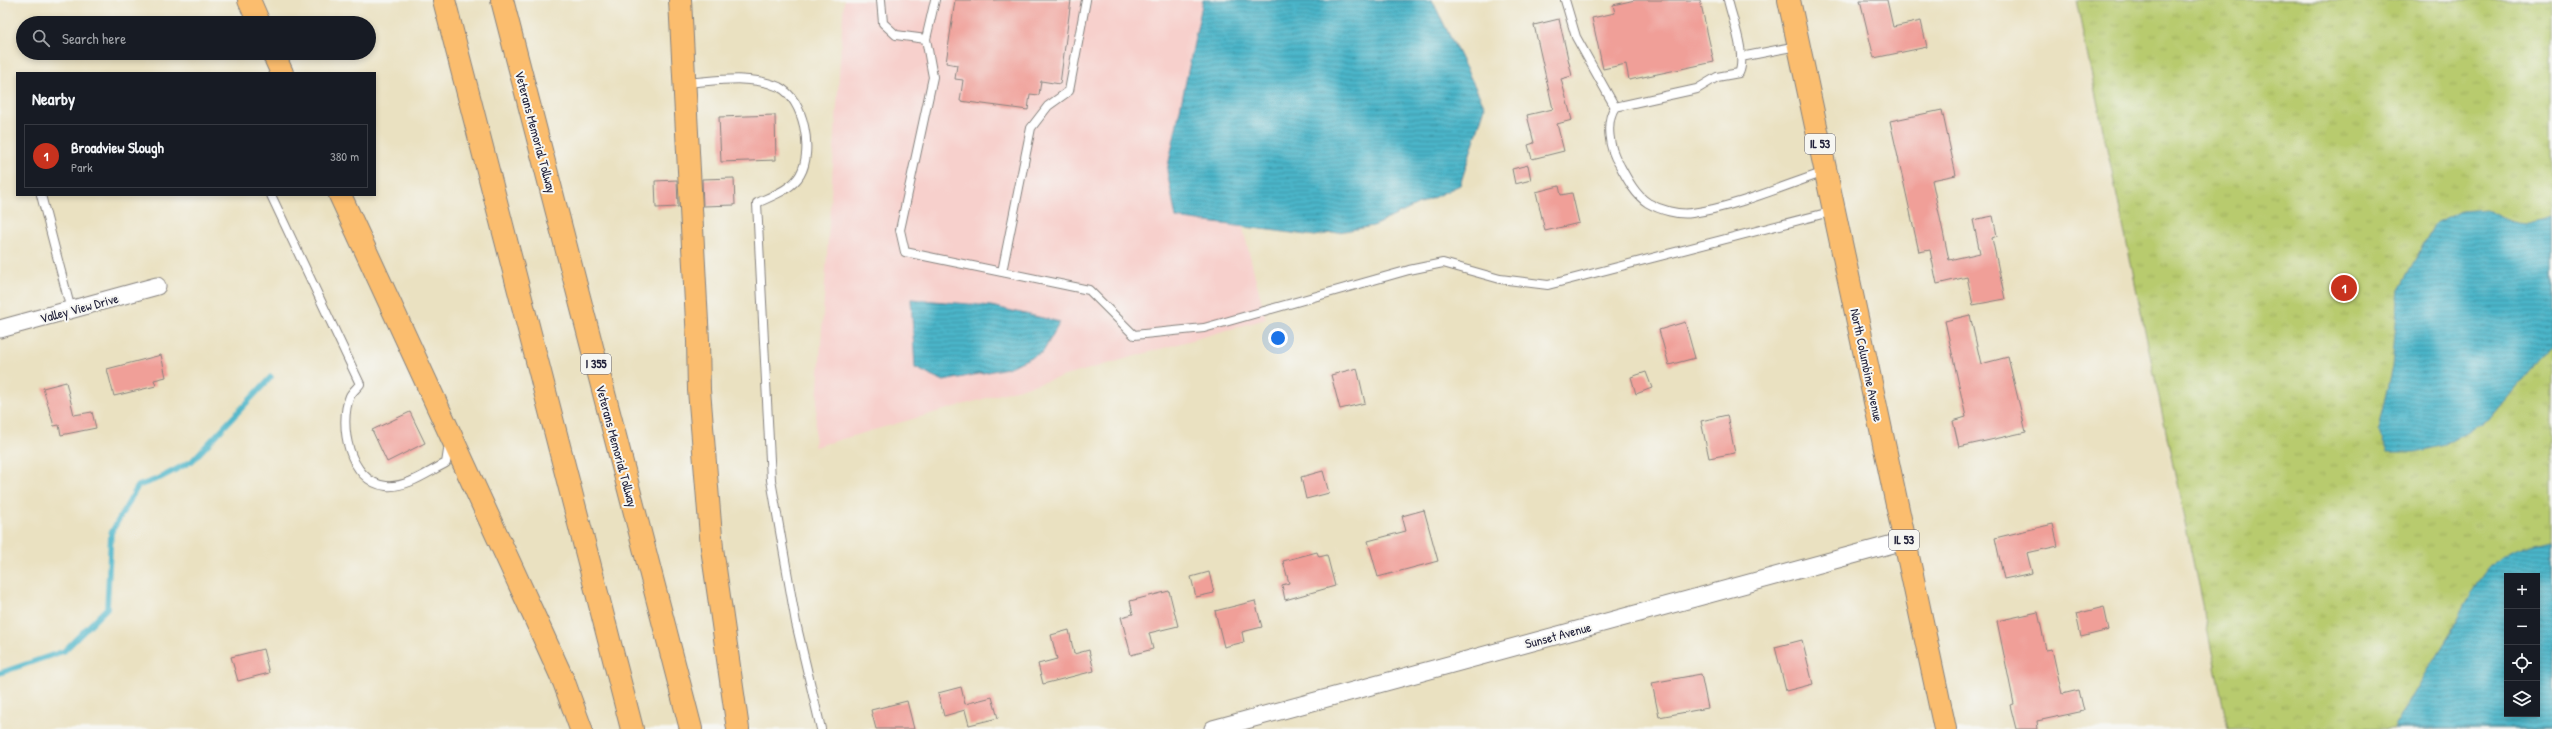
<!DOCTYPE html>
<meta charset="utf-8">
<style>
body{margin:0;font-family:"Patrick Hand",sans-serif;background:#242831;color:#f1f3f6}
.controls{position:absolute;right:12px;bottom:12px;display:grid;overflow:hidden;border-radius:0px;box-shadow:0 2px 6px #0003}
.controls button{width:36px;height:36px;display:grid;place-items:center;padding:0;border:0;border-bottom:1px solid #363941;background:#171b24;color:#f1f3f6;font:20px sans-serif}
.you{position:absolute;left:1278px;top:338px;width:14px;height:14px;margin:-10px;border:3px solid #fff;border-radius:50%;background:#1a73e8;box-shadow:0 0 0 6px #1a73e833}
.badge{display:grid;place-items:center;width:26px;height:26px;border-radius:50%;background:#c8321e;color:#fff;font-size:13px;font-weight:700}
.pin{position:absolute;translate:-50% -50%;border:2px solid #fff;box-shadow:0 1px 4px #0006}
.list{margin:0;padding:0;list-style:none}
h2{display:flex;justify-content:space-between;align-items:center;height:52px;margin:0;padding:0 16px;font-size:17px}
h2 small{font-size:13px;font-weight:400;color:#9ea1a6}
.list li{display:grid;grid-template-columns:26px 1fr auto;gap:12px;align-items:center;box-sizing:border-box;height:64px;margin:0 8px 8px;padding:0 8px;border:1px solid #363941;border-radius:0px}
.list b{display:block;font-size:15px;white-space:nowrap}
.list p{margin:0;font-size:13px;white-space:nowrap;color:#9ea1a6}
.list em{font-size:13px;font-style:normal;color:#9ea1a6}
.icon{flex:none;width:22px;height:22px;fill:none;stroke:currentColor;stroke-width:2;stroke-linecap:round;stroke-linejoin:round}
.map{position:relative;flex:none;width:2552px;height:729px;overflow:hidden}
.search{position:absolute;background:#171b24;box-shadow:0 2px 6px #0003;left:16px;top:16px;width:360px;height:44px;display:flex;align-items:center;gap:10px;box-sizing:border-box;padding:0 14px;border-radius:22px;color:#9ea1a6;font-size:15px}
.panel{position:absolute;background:#171b24;box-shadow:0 2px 6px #0003;left:16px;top:72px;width:360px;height:124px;border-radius:0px}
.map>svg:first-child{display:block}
</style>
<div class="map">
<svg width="2552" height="729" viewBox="0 0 2552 729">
<defs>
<pattern id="grass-tufts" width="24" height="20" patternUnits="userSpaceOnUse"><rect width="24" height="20" fill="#b8cb6e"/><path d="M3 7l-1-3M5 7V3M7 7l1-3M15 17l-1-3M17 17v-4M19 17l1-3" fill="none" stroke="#9eae60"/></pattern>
<pattern id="water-rules" width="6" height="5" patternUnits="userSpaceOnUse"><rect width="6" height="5" fill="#4bb5c9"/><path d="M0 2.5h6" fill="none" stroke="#3e93a4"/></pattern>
</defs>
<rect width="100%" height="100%" fill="#f6f6f2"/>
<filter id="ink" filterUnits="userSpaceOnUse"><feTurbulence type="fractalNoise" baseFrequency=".025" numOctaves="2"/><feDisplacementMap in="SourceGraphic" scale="8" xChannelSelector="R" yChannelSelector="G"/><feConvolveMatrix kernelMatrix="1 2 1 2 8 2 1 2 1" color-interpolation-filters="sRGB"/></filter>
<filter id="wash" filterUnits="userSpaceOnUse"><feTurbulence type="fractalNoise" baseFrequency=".012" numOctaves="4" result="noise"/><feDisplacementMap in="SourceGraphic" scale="16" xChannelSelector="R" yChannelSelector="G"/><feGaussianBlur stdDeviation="0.9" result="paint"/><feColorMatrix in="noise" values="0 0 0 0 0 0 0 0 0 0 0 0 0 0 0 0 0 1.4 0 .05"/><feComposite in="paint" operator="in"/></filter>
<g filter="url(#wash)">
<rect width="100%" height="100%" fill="#eae1c1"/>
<path fill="#f7d0cc" d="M844 0H1298L1234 193 1266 319 814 447Z"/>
<path fill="url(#grass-tufts)" stroke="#6d7654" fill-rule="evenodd" d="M2076 0H2552V729H2228ZM2507 576H2537V714H2507Z"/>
<path fill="url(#water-rules)" stroke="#366c82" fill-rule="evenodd" d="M1203 0H1432L1485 107 1460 185 1373 226 1315 236 1176 218 1167 171Z
M2486 209C2507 223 2528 229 2552 219V343L2488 420 2444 445 2415 452H2388L2378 429 2392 367 2399 289 2434 225 2461 211Z
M911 299 991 306 1060 322 1043 352 1007 368 944 381 915 368Z
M2552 539V729H2394C2410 698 2429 669 2447 639 2464 611 2476 577 2503 556 2516 547 2536 543 2552 539ZM2507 576H2537V714H2507Z"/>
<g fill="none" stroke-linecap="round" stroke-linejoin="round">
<path stroke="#4bb5c9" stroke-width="5.5" d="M0 673 64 651 107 608 111 533 138 486 160 478 192 461 271 377"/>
</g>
<g id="blocks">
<path fill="#f09f98" d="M955 0H1071L1060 84 1041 81 1039 95 1030 94 1028 110 960 101 963 80 955 79 957 65 946 63Z
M1635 0H1700L1714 62 1629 80 1626 64 1603 69 1592 18 1615 13 1613 5Z
M1860 0H1887L1893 27 1921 21 1927 47 1874 58Z
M1559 19 1572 76 1561 79 1572 120 1557 124 1564 151 1532 159 1528 145 1534 143 1527 115 1553 109 1534 25Z
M1942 110 1956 175 1932 180 1949 260 1980 253 1973 220 1993 216 1997 236 1992 238 2005 299 1973 305 1967 277 1937 284 1930 250 1919 252 1890 121Z
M775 115 776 160 721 162 719 117Z
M1528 165 1531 180 1515 184 1512 169Z
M734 178 735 205 703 206 702 179Z
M677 180 678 207 656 208 655 181Z
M1559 186 1561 195 1572 193 1579 223 1545 231 1536 192Z
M1970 315 1981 364 2008 357 2026 432 1959 447 1953 421 1966 417 1945 321Z
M1685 322 1695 358 1669 365 1659 330Z
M161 355 166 377 154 380 156 386 114 396 107 369Z
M1357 368 1365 403 1340 409 1331 375Z
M1646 372 1652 388 1636 394 1631 377Z
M66 382 74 415 92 412 96 428 61 435 59 425 54 426 43 388Z
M410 412 425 443 387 462 372 430Z
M1727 415 1735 453 1709 458 1701 421Z
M1323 471 1329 493 1306 499 1301 477Z
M1424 510 1438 561 1378 577 1368 541 1406 531 1402 516Z
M2053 524 2058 546 2027 553 2032 573 2004 579 1995 538Z
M1317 552 1319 557 1327 555 1335 586 1285 600 1282 585 1289 583 1283 561Z
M1209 572 1214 593 1196 597 1191 577Z
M1169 591 1178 626 1149 633 1153 649 1131 655 1121 617 1133 614 1130 601Z
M1255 601 1262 627 1242 632 1244 642 1224 647 1215 611Z
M2104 607 2109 630 2081 637 2076 614Z
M2038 612 2046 650 2052 649 2062 694 2079 690 2084 711 2037 721 2038 729H2016L2010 705 2014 704 1997 621Z
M1069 630 1074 654 1089 650 1094 671 1043 684 1038 664 1057 659 1051 635Z
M1802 640 1813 684 1786 691 1775 647Z
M263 649 269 673 238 681 231 657Z
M1701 674 1708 708 1659 717 1652 683Z
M961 687 965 704 992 697 998 718 969 725 965 710 944 716 938 693Z
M907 701 914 729H876L871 710Z"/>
</g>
</g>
<g filter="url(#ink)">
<use href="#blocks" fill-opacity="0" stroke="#86827e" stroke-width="1"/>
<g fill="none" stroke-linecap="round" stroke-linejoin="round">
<defs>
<path id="lane" d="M881 0 883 23 896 35 926 39
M935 0 926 39 933 77 900 230 905 252 1089 290 1134 335 1204 328 1409 270 1443 263 1500 279 1548 285 1834 211
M1565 0 1576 37 1615 107
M1728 0C1732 18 1747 57 1739 73L1717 77 1697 89 1615 107C1605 122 1609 149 1619 164 1626 177 1635 195 1648 203 1660 210 1678 215 1692 213 1735 207 1783 186 1825 172
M1741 57 1797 46
M685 83C715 81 750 74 779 87 804 99 814 151 800 175 792 189 772 196 757 203L771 480 796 623 821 729
M41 195 71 310
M271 195 360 384C357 388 352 392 350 396 338 424 349 482 386 486 407 488 428 472 446 463L449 444
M1002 272 1031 128 1048 106 1069 91 1086 0"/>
<path id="street" d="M0 329 157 286
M1213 729 1904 541"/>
<path id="primary" d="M1789 0 1945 729"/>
<path id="highway" d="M249 0 259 23
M444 0 632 729
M502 0 691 729
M680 0 698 341 699 390 712 548 738 729
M273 53 282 73
M340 195 535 618 564 682 581 729"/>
</defs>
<use href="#lane" stroke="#86827e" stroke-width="10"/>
<use href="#street" stroke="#86827e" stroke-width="19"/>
<use href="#primary" stroke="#86827e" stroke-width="24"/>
<use href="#highway" stroke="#86827e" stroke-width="24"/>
<use href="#lane" stroke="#fff" stroke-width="8"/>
<use href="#street" stroke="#fff" stroke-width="17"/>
<use href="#primary" stroke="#fbbd6e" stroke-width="22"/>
<use href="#highway" stroke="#fbbd6e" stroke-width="22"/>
</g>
</g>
<g text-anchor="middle" stroke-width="4" stroke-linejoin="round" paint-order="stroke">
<g fill="#f6f6f2" stroke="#626272" stroke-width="1">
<rect x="1805" y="134" width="30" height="20" rx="3"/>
<rect x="581" y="354" width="30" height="20" rx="3"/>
<rect x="1889" y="530" width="30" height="20" rx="3"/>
</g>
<g font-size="12" font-weight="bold" fill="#22223b">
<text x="1820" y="148">IL 53</text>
<text x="596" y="368">I 355</text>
<text x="1904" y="544">IL 53</text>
</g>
<g font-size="13" fill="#22223b" stroke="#f6f6f2">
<text transform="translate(536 132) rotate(75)" y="5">Veterans Memorial Tollway</text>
<text transform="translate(79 308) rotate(-15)" y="5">Valley View Drive</text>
<text transform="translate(1867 365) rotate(78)" y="5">North Columbine Avenue</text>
<text transform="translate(617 446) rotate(75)" y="5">Veterans Memorial Tollway</text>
<text transform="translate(1558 635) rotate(-15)" y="5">Sunset Avenue</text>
</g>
</g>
</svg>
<div class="controls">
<button>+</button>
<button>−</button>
<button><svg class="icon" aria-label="locate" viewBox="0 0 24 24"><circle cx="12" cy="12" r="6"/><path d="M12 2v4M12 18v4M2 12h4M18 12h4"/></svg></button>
<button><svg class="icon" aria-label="layers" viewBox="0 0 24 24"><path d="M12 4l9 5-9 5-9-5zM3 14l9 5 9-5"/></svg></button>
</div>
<div class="you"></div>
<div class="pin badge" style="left:2344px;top:288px">1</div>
<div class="search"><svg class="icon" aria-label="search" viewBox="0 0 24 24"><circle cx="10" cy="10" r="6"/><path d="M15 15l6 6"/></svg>Search here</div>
<section class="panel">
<h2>Nearby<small></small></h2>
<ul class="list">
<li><span class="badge">1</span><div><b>Broadview Slough</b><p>Park</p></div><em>380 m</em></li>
</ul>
</section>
</div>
